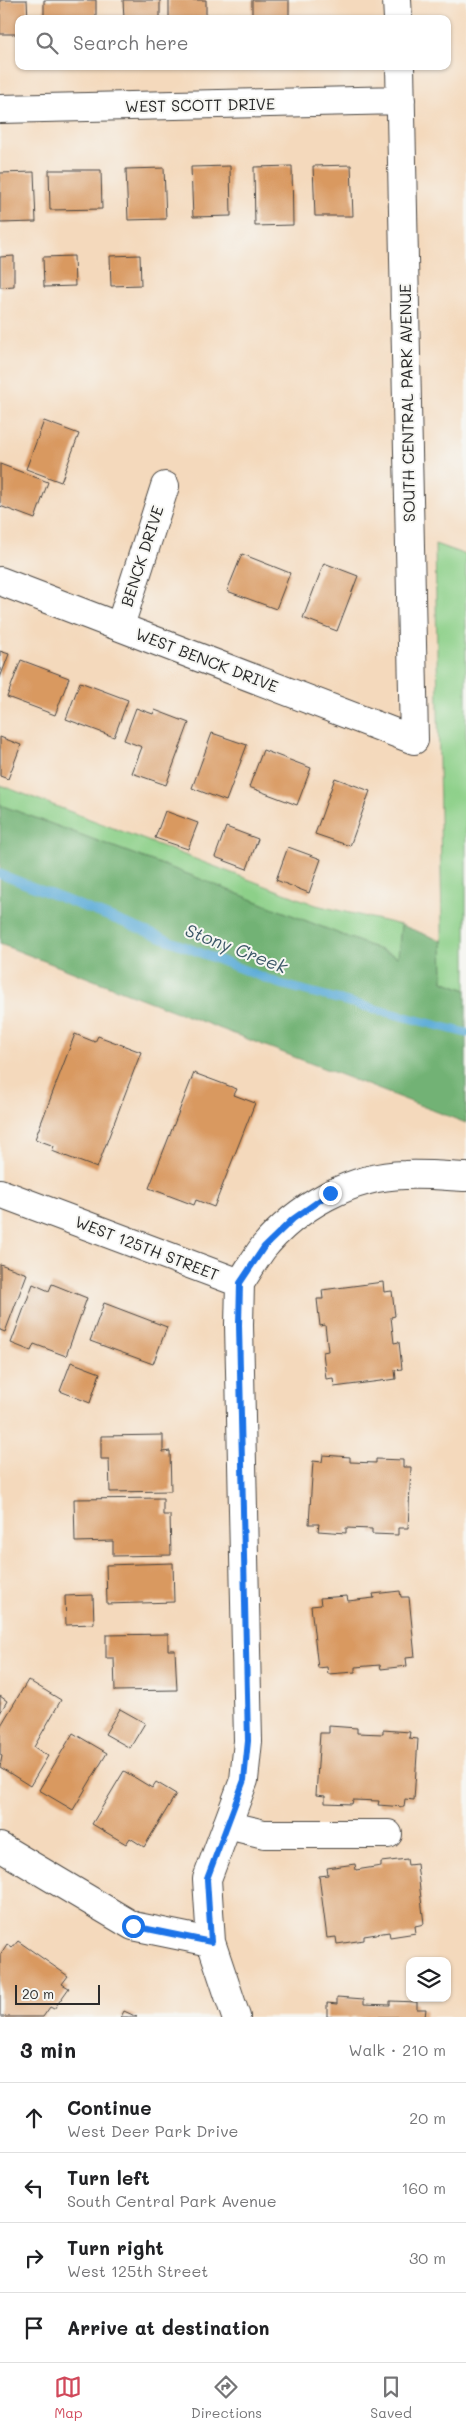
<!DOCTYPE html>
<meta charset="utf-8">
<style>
body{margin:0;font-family:Mali,sans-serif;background:#f2f2f2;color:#202124}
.controls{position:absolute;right:15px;bottom:15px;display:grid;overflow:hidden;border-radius:10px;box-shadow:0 1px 4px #0004}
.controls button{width:45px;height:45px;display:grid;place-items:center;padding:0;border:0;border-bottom:1px solid #e0e0e0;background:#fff;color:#202124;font:25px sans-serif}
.scale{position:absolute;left:15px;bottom:12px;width:85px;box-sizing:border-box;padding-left:5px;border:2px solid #2b2b2b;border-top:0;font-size:14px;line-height:18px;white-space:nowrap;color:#2b2b2b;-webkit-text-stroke:4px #f6f6f2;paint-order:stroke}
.stop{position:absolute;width:15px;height:15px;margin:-11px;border:4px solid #1a73e8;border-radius:50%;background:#fff}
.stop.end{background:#1a73e8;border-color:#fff;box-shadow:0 1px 5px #0008}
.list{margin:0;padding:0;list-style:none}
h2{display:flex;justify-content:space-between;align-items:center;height:65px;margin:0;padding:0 20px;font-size:21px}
h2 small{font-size:16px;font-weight:400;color:#757577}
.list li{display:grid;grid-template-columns:32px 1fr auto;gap:15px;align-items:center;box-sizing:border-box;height:70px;padding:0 20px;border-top:1px solid #e0e0e0}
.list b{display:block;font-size:19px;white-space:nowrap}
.list p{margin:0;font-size:16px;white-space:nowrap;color:#757577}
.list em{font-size:16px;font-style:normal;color:#757577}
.icon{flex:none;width:28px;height:28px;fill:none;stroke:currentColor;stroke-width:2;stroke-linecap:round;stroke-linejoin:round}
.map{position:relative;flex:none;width:466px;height:2017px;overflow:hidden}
.search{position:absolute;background:#fff;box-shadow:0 1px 4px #0004;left:15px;right:15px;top:15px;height:55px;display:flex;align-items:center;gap:12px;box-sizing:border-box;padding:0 18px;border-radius:10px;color:#757577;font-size:19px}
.sheet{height:345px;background:#fff}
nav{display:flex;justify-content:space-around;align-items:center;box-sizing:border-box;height:70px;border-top:1px solid #e0e0e0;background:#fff;font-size:14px;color:#757577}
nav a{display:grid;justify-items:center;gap:2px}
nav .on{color:#d1495b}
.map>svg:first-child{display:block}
</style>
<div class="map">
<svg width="466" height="2017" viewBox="0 0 466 2017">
<rect width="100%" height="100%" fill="#f6f6f2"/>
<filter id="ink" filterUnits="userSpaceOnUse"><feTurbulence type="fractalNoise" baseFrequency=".02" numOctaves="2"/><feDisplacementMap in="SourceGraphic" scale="10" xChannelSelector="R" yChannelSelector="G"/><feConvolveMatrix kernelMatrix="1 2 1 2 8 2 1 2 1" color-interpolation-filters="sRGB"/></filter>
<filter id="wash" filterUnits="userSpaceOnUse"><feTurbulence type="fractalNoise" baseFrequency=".0096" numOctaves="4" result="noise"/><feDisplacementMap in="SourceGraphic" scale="20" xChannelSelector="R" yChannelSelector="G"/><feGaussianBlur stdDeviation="1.12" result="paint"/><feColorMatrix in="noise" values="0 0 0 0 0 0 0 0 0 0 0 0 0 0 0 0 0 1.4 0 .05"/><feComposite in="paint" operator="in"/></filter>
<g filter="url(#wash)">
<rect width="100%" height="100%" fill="#f4d9bc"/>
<path fill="#8dd089" stroke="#5c7e5a" d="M435 544 466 555V990L443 981Z
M0 785 316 905 401 925 398 957 190 875 0 805Z"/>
<path fill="#72b275" stroke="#4e6e50" d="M0 805 190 875 398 957 401 925 442 941 443 981 466 990V1123L0 944Z"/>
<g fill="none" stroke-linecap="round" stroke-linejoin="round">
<path stroke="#5eadd8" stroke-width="9" d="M0 874 280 984 466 1033"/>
</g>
<g id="blocks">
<path fill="#d99961" d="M0 0H27L28 19H19V34H0Z
M44 0H96V19H44Z
M123 0H160V19H124Z
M169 0H206V19H169Z
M252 0H289V19H252Z
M351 165 353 216H315L313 166Z
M230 166 231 216 193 217 191 167Z
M292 166 293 225 255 226 254 167Z
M164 168 166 219 128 220 126 169Z
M49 170H101L102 209 50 210Z
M34 172 36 222 0 223V173Z
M140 255 141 285 111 286 110 256Z
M14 256V286L0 287V257Z
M74 256 75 286 44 287 43 257Z
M44 421 79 434 61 482 26 469Z
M0 464 48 482 35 519 0 506Z
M242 554 290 573 276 609 227 591Z
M324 563 358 576 337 631 303 618Z
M0 651 9 654 0 678Z
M21 660 69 678 55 715 7 697Z
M80 682 128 700 114 737 66 719Z
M136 708 153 714 155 710 189 723 166 785 132 773 142 747 124 740Z
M212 733 247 745 226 801 192 788Z
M0 737 21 745 8 779 0 776Z
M263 750 311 768 297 805 249 787Z
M335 778 370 791 350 846 315 834Z
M165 811 198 823 188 849 155 838Z
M226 827 258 839 247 869 215 857Z
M288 847 321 859 309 893 276 880Z
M75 1034 95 1042 98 1036 141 1052 97 1168 52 1151 54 1146 35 1139Z
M194 1073 237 1089 234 1095 255 1103 214 1207 196 1200 194 1205 149 1188Z
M0 1264 27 1274 5 1332 0 1330Z
M383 1282 384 1292 392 1291 395 1316 391 1317 394 1343 399 1342 402 1369 395 1370 396 1379 334 1387 333 1378 326 1379 323 1352 328 1351 325 1325 320 1326 317 1299H323L322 1290Z
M33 1284 49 1291 52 1284 87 1298 66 1356 34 1344 31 1351 11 1343Z
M104 1303 167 1327 153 1364 90 1341Z
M71 1362 100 1373 90 1403 60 1391Z
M163 1435V1452L170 1451 171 1491 110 1492 109 1459H101V1436Z
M323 1455 350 1457V1462L376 1463V1459L403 1460V1467H411L408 1528H398V1535L372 1534V1529L346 1528V1533L318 1531 319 1524H309L313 1461 322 1462Z
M163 1498V1515H170L171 1555 113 1556V1541L75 1542 74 1499Z
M173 1563 174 1602 107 1604 106 1565Z
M400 1591 401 1597H409L415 1657 406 1658 407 1666 381 1669 380 1665 355 1667V1672L328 1674 327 1667 318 1668 311 1606 321 1605 320 1598 347 1596 348 1601 374 1598 373 1594Z
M93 1595 94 1624 66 1625 65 1596Z
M168 1634V1650H175L177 1690 115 1691 114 1658H106V1635Z
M28 1680 61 1700 34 1747 48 1756 30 1786 0 1767 2 1756 0 1755V1727Z
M0 1696 7 1701 0 1713Z
M120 1709 145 1723 130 1748 105 1734Z
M329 1726 357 1728V1733L383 1734V1730L410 1732 409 1738 418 1739 414 1800 405 1799 404 1807 378 1805 379 1801 353 1800 352 1804 325 1803V1796L316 1795 320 1733H329Z
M73 1733 107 1753 73 1810 39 1790Z
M124 1771 152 1788 156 1782 176 1794 144 1847 130 1838 126 1844 92 1824Z
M407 1859 408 1865 417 1864 424 1924 415 1926 416 1933 390 1937 389 1932 364 1936V1940L337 1944 336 1937 327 1938 319 1876 328 1875 327 1868 355 1864 356 1870 381 1866V1862Z
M18 1941 68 1976 62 1984 69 1988 54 2009 50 2007 43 2017H0V1955L7 1944 12 1948Z
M337 1997 364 1999V2004L390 2005V2001L417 2002V2009H426L425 2017H327V2003L337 2004Z
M124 2011 137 2017H121Z"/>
</g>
</g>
<g filter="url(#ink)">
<use href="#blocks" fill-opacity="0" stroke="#494541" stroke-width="1"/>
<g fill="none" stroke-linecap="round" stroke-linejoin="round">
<defs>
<path id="minor" d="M397 0 398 19
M0 109 401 100
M0 581 414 740 400 66
M120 626 165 486
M0 1193 240 1283
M240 1283C248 1271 255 1259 263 1248 297 1207 351 1176 405 1175 425 1174 446 1176 466 1177
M227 1825 264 1834H388
M0 1847 133 1926 211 1942
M236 2017 211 1942 207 1879 244 1780 248 1741 239 1325 240 1283"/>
</defs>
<use href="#minor" stroke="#494541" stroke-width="30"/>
<use href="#minor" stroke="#fff" stroke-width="28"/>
</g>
</g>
<g fill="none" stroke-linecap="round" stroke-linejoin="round" filter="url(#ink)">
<path stroke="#1a73e8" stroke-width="6" d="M133 1926 211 1942 207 1879 244 1780 248 1741 239 1325 240 1283 264 1247 293 1219 330 1193"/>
</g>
<g text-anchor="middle" stroke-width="4" stroke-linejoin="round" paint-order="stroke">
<g font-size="16" fill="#2b2b2b" stroke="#f6f6f2">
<text transform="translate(200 105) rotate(-1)" y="6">WEST SCOTT DRIVE</text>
<text transform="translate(407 403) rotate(-91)" y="6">SOUTH CENTRAL PARK AVENUE</text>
<text transform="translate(142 556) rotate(-72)" y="6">BENCK DRIVE</text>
<text transform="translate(207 660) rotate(21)" y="6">WEST BENCK DRIVE</text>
<text transform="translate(147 1248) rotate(21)" y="6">WEST 125TH STREET</text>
</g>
<g font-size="18" font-style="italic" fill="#3d5868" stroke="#f6f6f2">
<text transform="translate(236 949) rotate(21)" y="6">Stony Creek</text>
</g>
</g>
</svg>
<div class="controls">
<button><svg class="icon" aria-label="layers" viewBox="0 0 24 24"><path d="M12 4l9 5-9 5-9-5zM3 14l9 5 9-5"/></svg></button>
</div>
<div class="scale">20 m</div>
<div class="stop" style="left:133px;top:1926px"></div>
<div class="stop end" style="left:330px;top:1193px"></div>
<div class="search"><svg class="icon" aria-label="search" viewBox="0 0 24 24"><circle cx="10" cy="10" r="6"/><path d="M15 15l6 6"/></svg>Search here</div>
</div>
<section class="sheet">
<h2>3 min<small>Walk · 210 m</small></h2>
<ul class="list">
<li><svg class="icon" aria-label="ahead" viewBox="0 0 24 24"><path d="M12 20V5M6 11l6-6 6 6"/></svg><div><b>Continue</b><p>West Deer Park Drive</p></div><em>20 m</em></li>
<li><svg class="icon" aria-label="left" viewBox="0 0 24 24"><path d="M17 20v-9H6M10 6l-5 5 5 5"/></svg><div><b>Turn left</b><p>South Central Park Avenue</p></div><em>160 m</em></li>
<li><svg class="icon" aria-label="right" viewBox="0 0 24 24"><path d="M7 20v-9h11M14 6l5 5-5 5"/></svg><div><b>Turn right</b><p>West 125th Street</p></div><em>30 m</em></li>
<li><svg class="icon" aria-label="arrive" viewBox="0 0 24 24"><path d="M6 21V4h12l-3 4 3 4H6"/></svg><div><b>Arrive at destination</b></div></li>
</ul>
</section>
<nav>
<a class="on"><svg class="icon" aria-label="map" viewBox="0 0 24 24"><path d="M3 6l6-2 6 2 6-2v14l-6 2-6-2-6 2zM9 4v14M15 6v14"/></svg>Map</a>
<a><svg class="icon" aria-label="directions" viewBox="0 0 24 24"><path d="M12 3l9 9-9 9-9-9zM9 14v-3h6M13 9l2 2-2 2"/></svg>Directions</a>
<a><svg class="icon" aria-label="saved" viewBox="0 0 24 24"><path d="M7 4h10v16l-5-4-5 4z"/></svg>Saved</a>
</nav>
